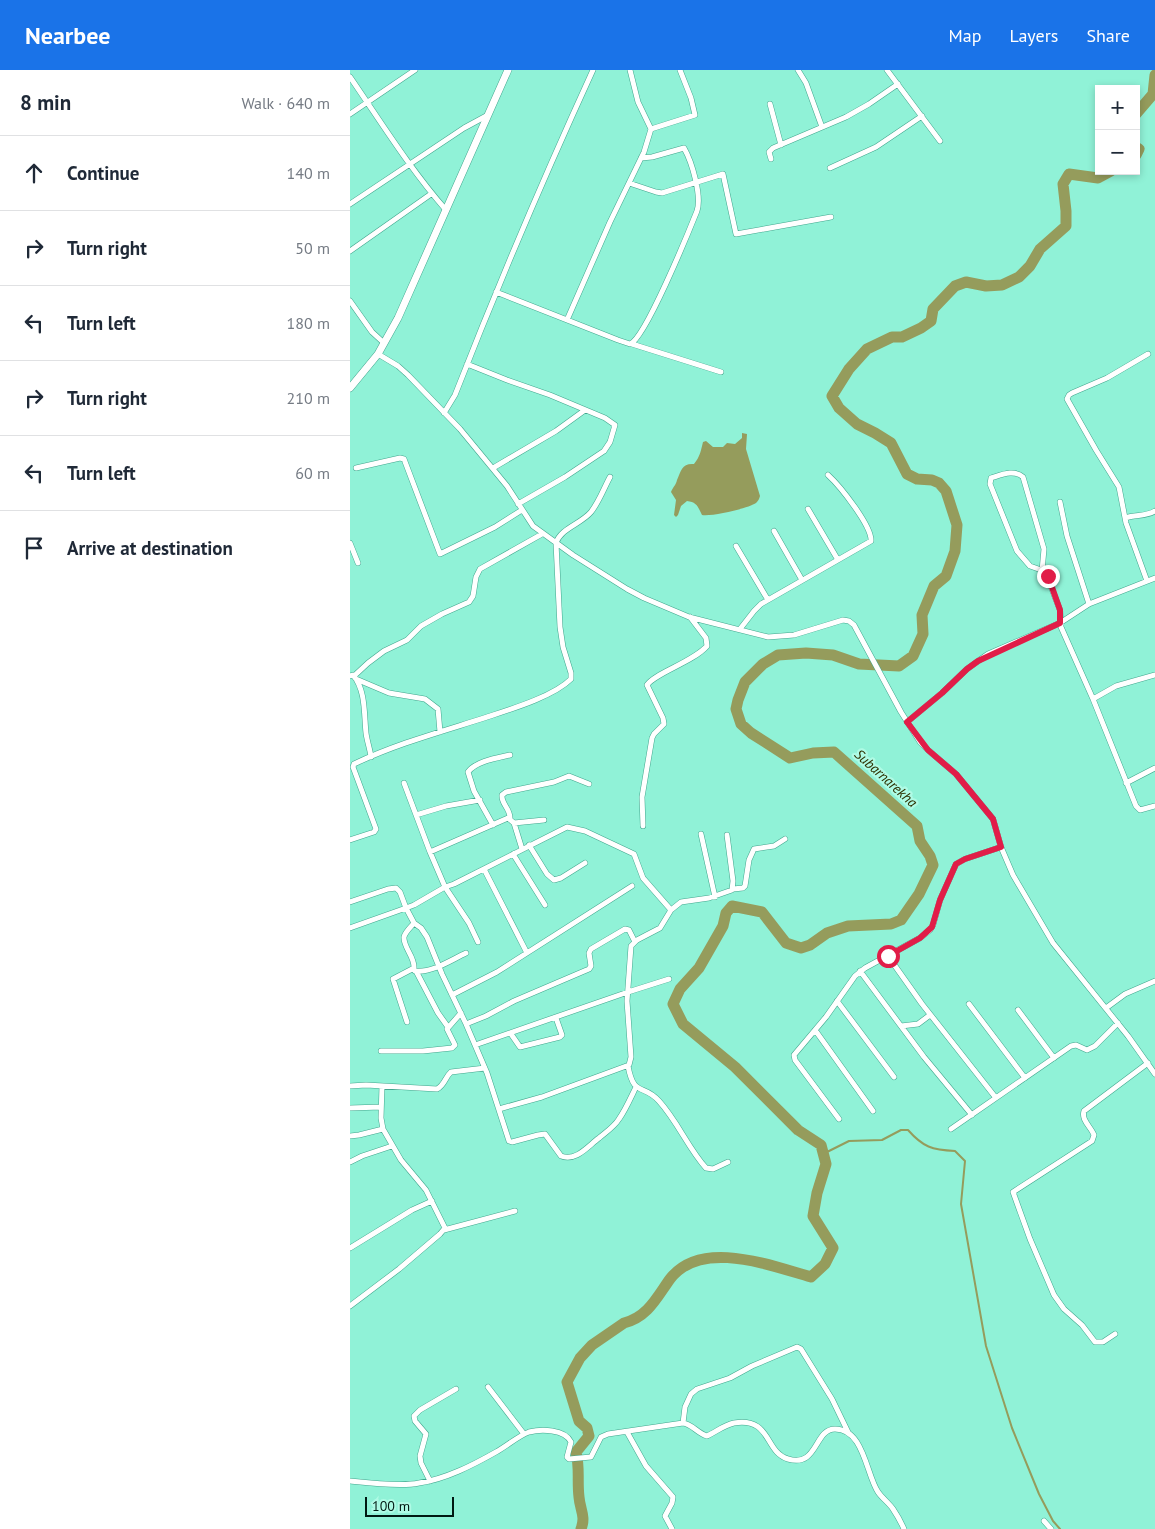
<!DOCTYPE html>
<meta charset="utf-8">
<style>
body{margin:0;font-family:"PT Sans",sans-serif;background:#f6f6f7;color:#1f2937}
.controls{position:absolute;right:15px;top:15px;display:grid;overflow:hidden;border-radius:0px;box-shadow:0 2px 8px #0003}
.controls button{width:45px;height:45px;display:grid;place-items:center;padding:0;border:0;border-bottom:1px solid #e0e1e3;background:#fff;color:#1f2937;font:25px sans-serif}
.scale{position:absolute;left:15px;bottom:12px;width:89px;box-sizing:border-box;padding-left:5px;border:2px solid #001912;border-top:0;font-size:14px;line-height:18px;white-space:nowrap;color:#001912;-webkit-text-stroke:4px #affbe5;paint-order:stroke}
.stop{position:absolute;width:15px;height:15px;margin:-11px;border:4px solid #e11d48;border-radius:50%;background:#fff}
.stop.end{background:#e11d48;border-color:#fff;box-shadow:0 1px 5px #0008}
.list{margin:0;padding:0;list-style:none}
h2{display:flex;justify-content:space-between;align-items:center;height:65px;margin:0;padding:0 20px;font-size:21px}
h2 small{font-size:16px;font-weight:400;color:#747a83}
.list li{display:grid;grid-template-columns:32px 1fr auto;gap:15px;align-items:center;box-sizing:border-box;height:75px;padding:0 20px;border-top:1px solid #e0e1e3}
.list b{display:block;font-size:19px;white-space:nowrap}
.list em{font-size:16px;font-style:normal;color:#747a83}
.icon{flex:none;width:28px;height:28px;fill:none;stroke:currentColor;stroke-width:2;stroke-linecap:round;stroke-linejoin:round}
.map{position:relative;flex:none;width:805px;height:1459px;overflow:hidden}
header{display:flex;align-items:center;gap:30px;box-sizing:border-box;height:70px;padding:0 25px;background:#1a73e8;color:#fff}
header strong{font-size:24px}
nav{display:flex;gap:28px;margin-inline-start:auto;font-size:18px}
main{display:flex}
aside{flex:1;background:#fff}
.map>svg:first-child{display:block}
</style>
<header>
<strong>Nearbee</strong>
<nav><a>Map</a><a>Layers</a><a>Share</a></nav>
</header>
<main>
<aside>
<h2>8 min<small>Walk · 640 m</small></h2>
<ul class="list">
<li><svg class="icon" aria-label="ahead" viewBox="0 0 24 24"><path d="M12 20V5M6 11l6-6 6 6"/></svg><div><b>Continue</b></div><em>140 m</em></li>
<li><svg class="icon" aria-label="right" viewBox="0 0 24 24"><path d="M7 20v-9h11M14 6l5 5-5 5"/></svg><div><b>Turn right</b></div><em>50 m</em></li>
<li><svg class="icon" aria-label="left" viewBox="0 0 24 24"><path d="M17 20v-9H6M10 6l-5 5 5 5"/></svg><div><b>Turn left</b></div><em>180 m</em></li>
<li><svg class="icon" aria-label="right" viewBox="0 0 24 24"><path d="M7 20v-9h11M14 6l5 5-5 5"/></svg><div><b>Turn right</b></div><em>210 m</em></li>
<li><svg class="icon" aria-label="left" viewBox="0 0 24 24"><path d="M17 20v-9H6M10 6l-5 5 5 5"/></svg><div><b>Turn left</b></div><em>60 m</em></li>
<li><svg class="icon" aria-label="arrive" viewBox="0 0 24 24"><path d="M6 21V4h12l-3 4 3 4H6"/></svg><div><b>Arrive at destination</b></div></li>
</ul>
</aside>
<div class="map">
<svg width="805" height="1459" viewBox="0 0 805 1459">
<rect width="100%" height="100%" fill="#90f2d7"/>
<path fill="#959c5c" d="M392 363 397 364 396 379 410 426C409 429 409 430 406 433 399 438 361 447 352 445 348 437 347 432 337 431L331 436 328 445 326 447 324 445 326 430 321 422C323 417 326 415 327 410 331 401 332 393 344 394 350 387 351 380 353 372L356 371 363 377H373L377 373 385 374 392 368Z"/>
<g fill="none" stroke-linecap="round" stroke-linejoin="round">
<path stroke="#959c5c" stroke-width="2" d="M473 1084 499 1071 532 1070 551 1060H558C573 1077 582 1080 605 1081L615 1091 611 1134 636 1276 662 1358 689 1424 703 1451 710 1459"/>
<path stroke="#959c5c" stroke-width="11" d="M786 44 803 24 805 5
M786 77 789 79 786 85
M231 1459C236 1446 230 1440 229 1427 227 1411 230 1398 226 1382L239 1366 237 1358 229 1351 217 1312 230 1288 242 1275 274 1253C298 1247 307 1227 320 1209 351 1168 421 1196 461 1207L475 1194 483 1178 463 1146 467 1123 476 1094 471 1075 448 1060 385 997 333 954 323 934 330 919 349 898 373 856 376 843 382 836 412 842 436 873 451 878 460 875 477 863 498 856 541 854 551 850 569 824 583 795 580 786 570 771 567 756 484 682 463 683 440 688 401 663 391 654 386 639 388 630 395 612 413 594 428 585 456 583 483 585 509 594 549 596 563 586 573 564 572 545 584 516 596 506 605 481 607 455 596 421 589 413 582 410 567 409 557 404 541 373 525 363 507 354 489 338 482 326 499 299 517 279 542 267H552L571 258 581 251 583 239 605 216 616 212 636 216 652 215 669 207 680 196 690 179 716 156V141L713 114 719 104 748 108 761 101"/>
<defs>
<path id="street" d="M280 0 288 32 301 59
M448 0 456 13 472 57
M537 0 590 71
M0 7C31 52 60 99 96 140
M420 34 431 75
M0 44 65 0
M301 59 345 45 341 28 330 0
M421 89 419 82 423 78 496 47 519 34 548 14
M480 98 526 77 572 46
M279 113 306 122 312 123 373 104 386 164 481 147
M0 134 114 58 138 45
M0 181 81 124
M146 222 268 270 280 274C295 269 339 161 347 141 352 126 342 92 334 78L302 87 291 88
M0 231 22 262 34 273
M217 250 260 152 294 82 301 59
M282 274 371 302
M28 284 48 296 58 305 110 359 157 416 183 456 223 485 277 519 294 528 339 547 418 567 444 565 493 550 499 551 504 555 551 642 570 672 578 680 606 704 643 749 651 777 663 805 703 873 778 966 805 1004
M117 294 157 310 200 325 255 348 265 355 260 372 254 381 215 407 168 434
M94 343 105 325C148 215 194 107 243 0
M6 398 50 388 54 389 90 484 145 457 172 440
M143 398 206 361 235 340
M710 432 717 466 739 534
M458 439 488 490
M775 448C786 444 795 447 805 441
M424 461 452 510
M0 473 8 493
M386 476 418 530
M692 501 694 479 673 407C664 399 651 405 641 408L640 414 667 481 680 496 694 501 697 506 710 540 711 557 743 629 786 736 790 740 805 736
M797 511 776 453 769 417 746 380 717 329 719 325 722 323 757 308 798 284
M390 559 404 541 411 534 521 471C522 456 490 416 478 405
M0 606 3 605C16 620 14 645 16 663 17 671 20 679 21 687
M4 606 18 593 34 581 57 570 71 556 92 544 119 532 123 526 126 507 130 499 192 464
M6 609 39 623 75 629 88 639 90 662
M743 629 766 616 805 605
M557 652 592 623 617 599 638 584 710 553 739 534 805 508
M54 713 80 782 95 817 64 835 56 838 64 853 71 858 77 867 92 904 116 954 137 1003 159 1071 162 1072 188 1065 195 1064 211 1086C226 1092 238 1076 249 1068 256 1062 264 1057 269 1049 276 1039 281 1027 286 1017
M776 713 805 698
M66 745 96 736 130 730
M160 748C160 738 151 734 152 725L156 722 204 712 219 706 239 714
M164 753 194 750
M143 755 124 721 118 702C126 691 147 688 160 685
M293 756 292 727 302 668 304 664 314 654 313 648 297 615C305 603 343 592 357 576L356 568 340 547
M351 764 365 827
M0 770 24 762 26 759 3 697 4 694C46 674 90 662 134 648 158 640 203 627 221 609V603L213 577 210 557 206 473C211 458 231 454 241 442 249 432 254 418 260 407
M179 775 197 804 204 810 211 808 235 793
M80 782 158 748 164 753 172 779
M163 784 195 835
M134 799 177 883
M383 819 393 818 395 816 399 790 404 779 424 776 435 769
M0 832 38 819 46 818 50 822 56 838 0 858
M128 872 119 853 95 817 104 814 217 757 235 761 284 784 293 808 321 840
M538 886 572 934 646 1028
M65 901C82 903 101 890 116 883
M66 901 88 943 98 957
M510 901 574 987 622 1045
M102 925 147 902 282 816
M487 931 544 1007
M619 934 675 1008
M756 938 775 924 805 911
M668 940 704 988
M57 952 43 909 64 898C65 887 53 877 54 867 55 862 61 857 64 853
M116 954 136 946 164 931 239 899 241 896 239 883 241 879 275 859 279 860 285 872
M551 956 568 954 580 945
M465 960 523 1041
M161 964 170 977 210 967 212 965 206 948
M125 975 278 922 319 909
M31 981H73L102 978 105 975 97 959 111 943
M278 996C284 1028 293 1013 309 1031 328 1052 338 1078 356 1098L363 1099 378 1092
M0 1016 16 1015 87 1019C95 1015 95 1007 101 1002L135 998
M0 1038 31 1037
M149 1039 192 1027 279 995 281 987 277 931 281 876 287 870 310 858 321 840 331 832 359 828 382 820 383 811 377 765
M489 1049 445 990 444 985 476 947 505 906 515 898 570 868 580 860 583 855 590 830 606 794 615 789 651 777
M601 1059 721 976 726 975 737 980 745 976 768 953
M0 1066 9 1065 33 1059
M0 1092 12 1086 42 1076
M94 1160 165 1141
M0 1178 62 1140 82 1131
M0 1236 49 1199 90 1164 95 1158 76 1120 51 1090 33 1059 31 1048 32 1016
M765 1264 753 1272H745L732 1255 714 1239 704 1225 680 1169 663 1122 742 1071 744 1065C741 1057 731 1050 734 1041L798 993
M138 1317 174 1364
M333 1353 335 1337 341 1324 347 1319 380 1308 402 1296 447 1277 451 1279 482 1329 498 1362
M277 1362 296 1396 323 1427 322 1433 315 1446 322 1459
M0 1411C19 1413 51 1417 69 1413 96 1409 123 1395 146 1382 157 1376 168 1366 179 1362 191 1359 215 1359 221 1372L217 1387 219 1389 241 1387 251 1367 258 1364 333 1353C342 1354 347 1363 357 1366 366 1362 374 1355 384 1353 422 1347 414 1382 438 1389 468 1398 464 1359 485 1359 514 1359 516 1404 528 1422 532 1428 539 1433 543 1439 547 1445 551 1452 554 1459
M80 1411 71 1393 70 1386 76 1364 65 1351 64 1346 70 1340 106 1319
M694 1451 701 1459"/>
<path id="secondary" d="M0 318 28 284 48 248 158 0"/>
</defs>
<use href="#street" stroke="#41a68d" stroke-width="6"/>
<use href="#secondary" stroke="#41a68d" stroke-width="8"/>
<use href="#street" stroke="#fff" stroke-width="5"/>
<use href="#secondary" stroke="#fff" stroke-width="7"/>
</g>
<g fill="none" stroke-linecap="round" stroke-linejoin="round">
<path stroke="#e11d48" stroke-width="6" d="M538 886 570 868 582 857 590 830 606 794 615 789 651 777 643 749 606 704 578 680 557 652 592 623 617 599 628 591 710 553V540L698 506"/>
</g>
<g text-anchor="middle" stroke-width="4.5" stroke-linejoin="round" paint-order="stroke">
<g font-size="14" font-style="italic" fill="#2d3000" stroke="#affbe5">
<text transform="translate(536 708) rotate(42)" y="5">Subarnarekha</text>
</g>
</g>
</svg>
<div class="controls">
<button>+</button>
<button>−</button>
</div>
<div class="scale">100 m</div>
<div class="stop" style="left:538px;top:886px"></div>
<div class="stop end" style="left:698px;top:506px"></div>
</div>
</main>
